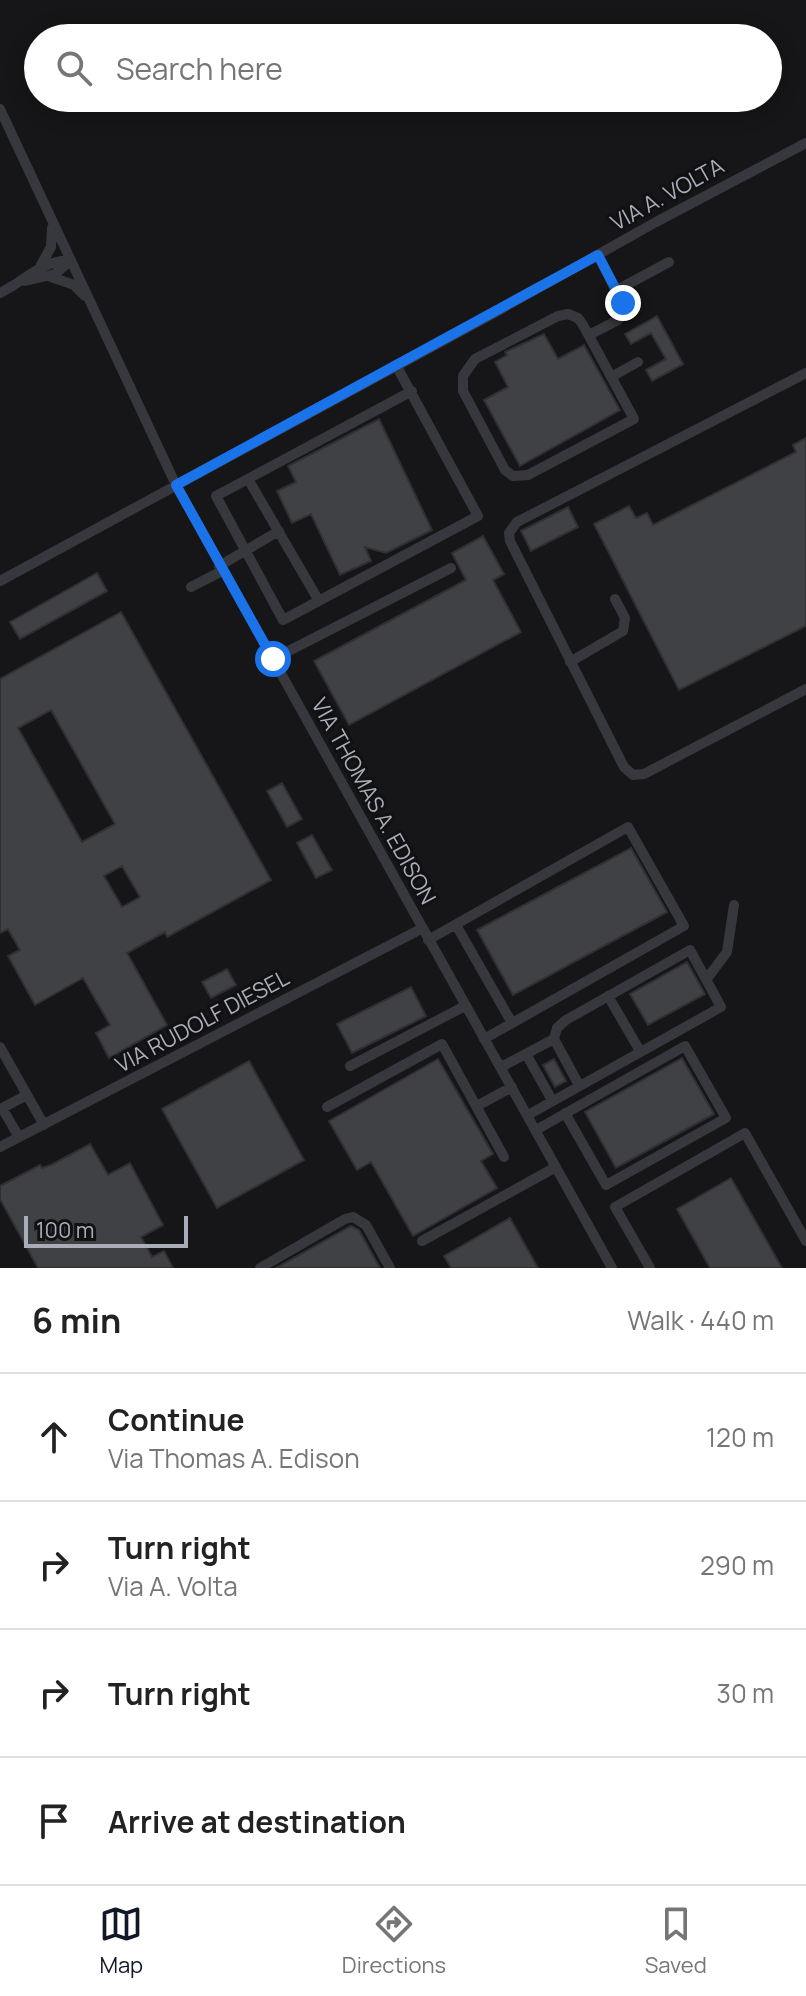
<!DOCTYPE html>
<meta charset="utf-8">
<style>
body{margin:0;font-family:Manrope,sans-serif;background:#f2f2f2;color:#222}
.scale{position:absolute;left:24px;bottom:20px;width:164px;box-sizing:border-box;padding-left:8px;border:4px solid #a8adb8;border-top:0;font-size:22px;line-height:28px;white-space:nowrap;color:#a8adb8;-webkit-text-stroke:6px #111113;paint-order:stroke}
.stop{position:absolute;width:24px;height:24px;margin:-18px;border:6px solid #1a73e8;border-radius:50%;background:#fff}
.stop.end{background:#1a73e8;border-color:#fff;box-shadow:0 2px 8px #0008}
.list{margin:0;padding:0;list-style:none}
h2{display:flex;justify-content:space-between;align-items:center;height:104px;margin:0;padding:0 32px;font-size:34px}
h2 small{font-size:26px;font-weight:400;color:#767676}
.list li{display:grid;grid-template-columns:52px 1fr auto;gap:24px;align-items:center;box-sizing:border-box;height:128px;padding:0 32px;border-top:2px solid #e0e0e0}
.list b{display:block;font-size:30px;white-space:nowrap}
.list p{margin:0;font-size:26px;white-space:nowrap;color:#767676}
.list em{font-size:26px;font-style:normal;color:#767676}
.icon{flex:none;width:44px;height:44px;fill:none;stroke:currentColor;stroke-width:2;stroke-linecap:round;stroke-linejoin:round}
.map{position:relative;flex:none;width:806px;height:1268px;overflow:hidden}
.search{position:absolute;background:#fff;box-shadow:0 4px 20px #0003;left:24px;right:24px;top:24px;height:88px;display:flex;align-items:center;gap:20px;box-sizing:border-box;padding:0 28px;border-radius:44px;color:#767676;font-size:30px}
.sheet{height:616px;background:#fff}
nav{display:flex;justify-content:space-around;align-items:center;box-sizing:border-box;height:112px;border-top:2px solid #e0e0e0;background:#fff;font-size:22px;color:#767676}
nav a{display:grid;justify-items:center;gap:4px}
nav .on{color:#111827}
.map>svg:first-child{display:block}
</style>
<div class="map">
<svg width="806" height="1268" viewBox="0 0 806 1268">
<rect width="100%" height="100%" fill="#161618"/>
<path fill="#404145" stroke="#303034" stroke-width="2" fill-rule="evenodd" d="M657 316 683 364 652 381 646 370 666 359 651 333 631 344 625 334Z
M544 334 558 359 584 345 620 410 520 466 484 400 508 387 495 362 507 355 505 352Z
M379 419 432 530 386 553 365 547 371 561 340 575 311 514 292 523 277 491 296 482 288 466Z
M806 438V626L679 690 594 524 629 506 636 518 647 513 653 525 796 452 793 445Z
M568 507 578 527 531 551 521 531Z
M483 536 504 574 493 580 521 632 349 725 314 661 466 580 452 553Z
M97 573 107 591 20 639 10 622Z
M121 612 271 880 167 937 165 932 127 953 167 1025 109 1058 96 1033 110 1025 83 978 35 1005 8 956 20 950 8 929 0 933V679ZM51 710 115 824 82 842 18 728ZM122 866 140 897 122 907 104 876Z
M282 783 302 819 287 827 267 791Z
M312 835 332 870 316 878 297 843Z
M631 848 667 912 513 995 477 930Z
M687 962 705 994 648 1025 630 994Z
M227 969 236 985 211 998 202 982Z
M411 987 426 1016 352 1053 337 1024Z
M682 1058 714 1114 616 1168 585 1112Z
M438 1059 493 1154 481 1161 497 1188 413 1236 371 1162 357 1170 329 1121Z
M554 1059 566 1081 555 1087 543 1065Z
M249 1061 304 1160 217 1208 162 1109Z
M90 1144 108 1175 130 1163 163 1225 141 1237 152 1257 164 1251 173 1268H38L0 1199V1186L40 1165 42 1168 51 1165Z
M731 1178 782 1268H710L677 1209Z
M510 1218 538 1268H451L444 1256Z
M351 1226 359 1230 380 1268H276Z"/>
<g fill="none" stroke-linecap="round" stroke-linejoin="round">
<path stroke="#37383d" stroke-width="10" d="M0 109 176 485 612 1268
M41 265 51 247 52 228
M51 277 74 285 85 296
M25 281 55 274 71 260
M617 290 669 262
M0 293C26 280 40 261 71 260
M568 314 578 318 583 325 634 419 528 475 513 476 505 470 463 391V376L475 359 558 316Z
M589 335 618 320 625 309 598 255
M396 365 478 516 283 620 216 496 412 391
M806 373 517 522 509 533 510 541 624 767 633 775 644 774 806 689
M611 377 638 362
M248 479 319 601
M219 566 279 531
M0 581 494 313 656 222 806 143
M191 587 222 571
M273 659 451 568
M570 662 623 631 625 618 615 599
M456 925 512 1023
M428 940 628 827 684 926 484 1039
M706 980 727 952 734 905
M608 996 640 1051
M554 1039 579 1085
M0 1047 44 1125
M526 1054 552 1100
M350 1066 465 1006
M501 1067 554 1039 557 1028 566 1020 690 950 721 1007 528 1115
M477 1106 512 1087
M327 1107 442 1044 504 1157
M536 1130 685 1046 726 1118 606 1185 565 1113
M19 1137 2 1108 27 1095
M0 1147 421 929
M422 1241 556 1167
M260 1268 345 1219 353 1217 366 1225 390 1268
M650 1268 615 1207 745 1133 806 1241"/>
</g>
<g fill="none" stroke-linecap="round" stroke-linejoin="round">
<path stroke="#1a73e8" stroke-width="10" d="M273 659 176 485 598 255 623 303"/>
</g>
<g text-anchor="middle" stroke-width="6" stroke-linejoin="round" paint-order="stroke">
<g font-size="22" fill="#a8adb8" stroke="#111113">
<text transform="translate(667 194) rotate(-29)" y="8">VIA A. VOLTA</text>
<text transform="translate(374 801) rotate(61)" y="8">VIA THOMAS A. EDISON</text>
<text transform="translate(202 1021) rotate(-28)" y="8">VIA RUDOLF DIESEL</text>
</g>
</g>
</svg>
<div class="scale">100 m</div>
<div class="stop" style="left:273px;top:659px"></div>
<div class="stop end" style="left:623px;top:303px"></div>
<div class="search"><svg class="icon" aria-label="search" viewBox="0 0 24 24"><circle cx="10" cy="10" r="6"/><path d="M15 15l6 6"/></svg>Search here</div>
</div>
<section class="sheet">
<h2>6 min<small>Walk · 440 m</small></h2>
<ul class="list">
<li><svg class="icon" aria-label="ahead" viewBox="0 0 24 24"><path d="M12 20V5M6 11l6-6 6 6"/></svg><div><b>Continue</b><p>Via Thomas A. Edison</p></div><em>120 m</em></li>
<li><svg class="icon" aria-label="right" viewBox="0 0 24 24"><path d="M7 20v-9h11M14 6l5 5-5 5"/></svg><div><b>Turn right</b><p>Via A. Volta</p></div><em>290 m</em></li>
<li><svg class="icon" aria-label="right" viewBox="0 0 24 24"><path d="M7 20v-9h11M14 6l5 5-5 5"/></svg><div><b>Turn right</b></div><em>30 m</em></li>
<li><svg class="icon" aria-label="arrive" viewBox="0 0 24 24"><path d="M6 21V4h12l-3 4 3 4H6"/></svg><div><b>Arrive at destination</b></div></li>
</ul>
</section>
<nav>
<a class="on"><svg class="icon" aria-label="map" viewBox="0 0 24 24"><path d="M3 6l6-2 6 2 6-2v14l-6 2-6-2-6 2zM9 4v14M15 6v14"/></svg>Map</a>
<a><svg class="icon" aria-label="directions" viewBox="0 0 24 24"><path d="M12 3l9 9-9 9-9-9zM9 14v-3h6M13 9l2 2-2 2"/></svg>Directions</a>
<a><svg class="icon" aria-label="saved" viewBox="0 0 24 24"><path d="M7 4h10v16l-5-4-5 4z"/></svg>Saved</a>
</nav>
